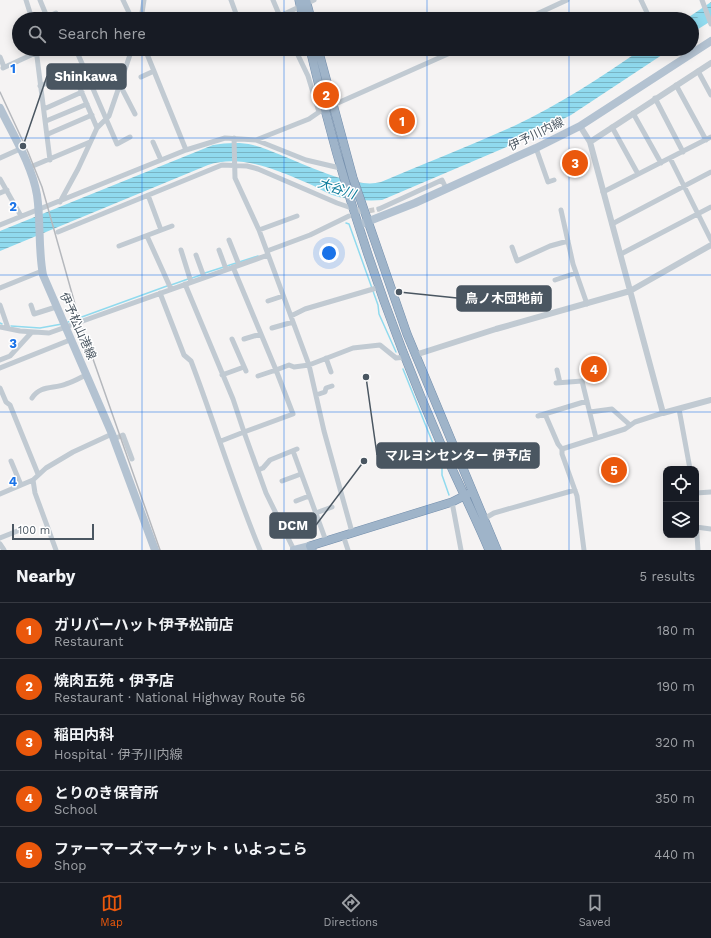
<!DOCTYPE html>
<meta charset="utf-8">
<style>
body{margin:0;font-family:"Work Sans","Noto Sans JP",sans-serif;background:#242831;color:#f1f3f6}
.controls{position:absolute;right:12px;bottom:12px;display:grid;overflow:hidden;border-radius:8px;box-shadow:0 2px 10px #0003}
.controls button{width:36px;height:36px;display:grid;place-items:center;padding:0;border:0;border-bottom:1px solid #363941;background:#171b24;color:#f1f3f6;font:20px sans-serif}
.scale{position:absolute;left:12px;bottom:10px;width:82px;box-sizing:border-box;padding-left:4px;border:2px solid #4a5661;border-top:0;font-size:11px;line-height:14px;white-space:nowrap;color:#4a5661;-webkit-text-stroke:3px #fff;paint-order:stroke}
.you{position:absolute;left:329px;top:253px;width:14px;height:14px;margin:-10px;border:3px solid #fff;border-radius:50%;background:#1a73e8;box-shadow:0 0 0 6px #1a73e833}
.badge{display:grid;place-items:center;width:26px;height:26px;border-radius:50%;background:#ea580c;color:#fff;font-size:13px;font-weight:700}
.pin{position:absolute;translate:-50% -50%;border:2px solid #fff;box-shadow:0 1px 4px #0006}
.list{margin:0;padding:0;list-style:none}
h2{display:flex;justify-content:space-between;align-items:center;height:52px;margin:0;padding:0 16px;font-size:17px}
h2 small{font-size:13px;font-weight:400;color:#9ea1a6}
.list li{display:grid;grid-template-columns:26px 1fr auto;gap:12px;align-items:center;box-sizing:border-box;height:56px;padding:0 16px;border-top:1px solid #363941}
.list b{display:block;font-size:15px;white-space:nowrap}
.list p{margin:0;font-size:13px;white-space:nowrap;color:#9ea1a6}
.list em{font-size:13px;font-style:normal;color:#9ea1a6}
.icon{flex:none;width:22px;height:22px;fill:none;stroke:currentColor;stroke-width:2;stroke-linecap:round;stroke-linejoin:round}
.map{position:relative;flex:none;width:711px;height:550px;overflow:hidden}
.search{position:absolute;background:#171b24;box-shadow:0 2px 10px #0003;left:12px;right:12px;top:12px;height:44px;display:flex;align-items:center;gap:10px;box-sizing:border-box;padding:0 14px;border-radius:22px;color:#9ea1a6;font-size:15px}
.sheet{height:332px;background:#171b24}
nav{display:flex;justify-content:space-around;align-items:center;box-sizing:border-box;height:56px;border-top:1px solid #363941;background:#171b24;font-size:11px;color:#9ea1a6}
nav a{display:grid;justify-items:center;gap:2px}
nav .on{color:#ea580c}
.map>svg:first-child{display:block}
</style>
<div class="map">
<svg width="711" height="550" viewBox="0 0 711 550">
<defs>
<pattern id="water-rules" width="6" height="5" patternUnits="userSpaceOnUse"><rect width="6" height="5" fill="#90daee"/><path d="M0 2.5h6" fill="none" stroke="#78b4c4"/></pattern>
</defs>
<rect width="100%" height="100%" fill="#f5f3f3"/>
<path fill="url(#water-rules)" d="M711 2V13L695 22 692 33V19H686Z
M642 49H671L571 115 511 145 382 200C368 201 353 200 339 197 330 195 322 190 314 186 281 172 243 153 208 165L0 251V231L213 145C226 143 240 142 253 145 287 154 349 191 381 182 425 163 470 146 514 126 559 105 601 77 642 49Z"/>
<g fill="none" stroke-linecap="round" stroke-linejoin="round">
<path stroke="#90daee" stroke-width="1.5" d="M346 223 349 224 378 305 379 314 396 352
M205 273 258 256
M192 278 201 275
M171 285 188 279
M68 322 167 286
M0 323 2 324
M11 326 40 328 62 324
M403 369 442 466V475L449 495"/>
<path stroke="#90daee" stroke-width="10" d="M692 27 711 15"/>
<path stroke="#caccce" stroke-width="5" stroke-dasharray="5 2.5" stroke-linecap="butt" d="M362 212 379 209"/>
<defs>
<path id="trunk" d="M299 0 303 19
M306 0 311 19
M310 49C341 183 385 316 440 442 456 479 474 514 489 550
M318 49 353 178 407 334 497 550
M312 550 310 546 452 502 468 494"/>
</defs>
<use href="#trunk" stroke="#7690ad" stroke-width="9"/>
<path stroke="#c1cad2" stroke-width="5" d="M26 0 32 19
M40 0 47 17
M123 0 132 19
M231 0 238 19
M273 0 281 19
M641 0 650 19
M702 0 711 24
M280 16 314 0
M42 19 56 13
M141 19 144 0
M526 19 567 0
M36 49 50 160
M145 49 186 150
M295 49 308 76 319 112
M77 52 117 144 130 137
M0 57 4 67
M3 68 44 49
M698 71 711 95
M141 77 154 71
M119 83 135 114
M676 85 706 140
M40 86 73 72 97 128
M655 98 683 152
M44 109 82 92
M633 113 661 163
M46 121 87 104
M612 127 638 174
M48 134 92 115
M234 138 235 178 259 230 309 365 324 431 352 532
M256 140 309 119 322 110 459 49
M153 142 161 160
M536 148 548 182 554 180
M0 158 20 149
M670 158 711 240
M28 168 90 142
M0 179 21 216
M603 192 711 137
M0 193 7 190
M148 195 161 230
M60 202 78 169 97 128 109 116 132 49
M379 209 442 180 446 188
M561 210 573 264 587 304
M612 224 711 172
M0 225 186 150 225 138 256 140 306 160 340 168
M259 230 297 216
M58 232 222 165 247 166 258 169 337 203 366 213
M147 236 171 289
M229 240 239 265
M119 246 172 226
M512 247 517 261 550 246 568 241
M181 250 191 282
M219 250 226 269
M267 251 310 235 349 216
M621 254 711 207
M196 255 204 277
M233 267 276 370 258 376
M555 280 576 273
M185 284 233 399 244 432 221 441
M0 288 42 271
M160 293 184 355 191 361C215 424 234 488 260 550
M268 301 283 296
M0 305 8 328
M31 305 34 314 56 307
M291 316 305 309 380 287
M0 327 20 331 49 333 268 255
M272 328 293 322
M232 339 246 371
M244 339 261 334
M326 358 331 372
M0 360 10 356 31 333
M0 368 70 340
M557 370 560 383
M222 375 244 367
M556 383 582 381 596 438
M0 388 6 402 10 405 38 474
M316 395 325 392 326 388 332 386
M32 398C40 385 54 389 66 384 73 382 80 378 86 375
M679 409 690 469
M590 412 612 409 630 425
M545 414 558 444 562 449
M538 416 587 401
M114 439 123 435 132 459
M293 451 326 541
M11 461 21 485
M258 470 263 468 270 460 297 449
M33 480 35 493 56 550
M282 481 301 474
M696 493 711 492
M0 494 33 480 46 468 73 452 112 434
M296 501 309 496
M452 502 461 550
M316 513 332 507
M482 520 494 513 575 490
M302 521 317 516
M696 521 698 550
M696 527 711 529
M343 535 348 550
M0 538 20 530
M0 544 4 550
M294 550 266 493 244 432 293 414 276 370 289 365 294 367 309 365 353 348 380 345 396 358 406 357
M584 550 577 496 562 454V449L625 429 635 422 663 413"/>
<path stroke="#c1cad2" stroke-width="6" d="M580 126 590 142 663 413 711 400
M590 142 711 63
M415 355 496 329 630 291 711 245"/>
<path stroke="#b3c2d1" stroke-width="8" d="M0 108C13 135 32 165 37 195 41 222 38 248 43 275L112 434 155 550
M359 225 415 203 536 148 580 126 711 41
M294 550 310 546"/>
<use href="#trunk" stroke="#9fb4c9" stroke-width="8"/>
<path stroke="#b5b8bd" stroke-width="1.5" d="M0 92 28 152 42 187 80 322 160 550"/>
</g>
<path fill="none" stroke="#1a73e8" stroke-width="1" stroke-opacity="0.55" d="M142 0V19M284 0V19M427 0V19M569 0V19M142 49V550M284 49V550M427 49V550M569 49V550M0 138H711M0 275H711M0 412H711"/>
<g text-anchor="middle" stroke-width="3" stroke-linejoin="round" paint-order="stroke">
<g font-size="12" fill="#4a5661" stroke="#fff">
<text transform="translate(536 134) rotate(-26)" y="4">伊予川内線</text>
<text transform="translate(78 326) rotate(66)" y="4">伊予松山港線</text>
</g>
<g font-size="13" font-style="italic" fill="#0c7c9b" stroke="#fff">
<text transform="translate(337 188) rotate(19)" y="5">大谷川</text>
</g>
</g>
<g font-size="13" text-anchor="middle" font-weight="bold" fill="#1a73e8" stroke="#fff" stroke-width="3" stroke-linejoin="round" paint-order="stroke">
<text x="13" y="73">1</text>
<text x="13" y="211">2</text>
<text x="13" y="348">3</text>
<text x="13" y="486">4</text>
</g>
<path fill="none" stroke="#4a5661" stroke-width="1.5" d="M23 146L47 76M399 292L457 298M366 377L377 455M364 461L316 525"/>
<g fill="#4a5661" stroke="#fff" stroke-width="1.5">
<circle cx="23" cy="146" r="4"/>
<circle cx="399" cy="292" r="4"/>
<circle cx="366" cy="377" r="4"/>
<circle cx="364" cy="461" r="4"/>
</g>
<g fill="#4a5661" stroke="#4a5661" stroke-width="1.5">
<rect x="47" y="64" width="79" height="25" rx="4"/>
<rect x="457" y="286" width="94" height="25" rx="4"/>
<rect x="377" y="443" width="162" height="25" rx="4"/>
<rect x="270" y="513" width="46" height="25" rx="4"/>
</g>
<g font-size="13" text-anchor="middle" font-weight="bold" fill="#fff">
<text x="86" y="81">Shinkawa</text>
<text x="504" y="303">鳥ノ木団地前</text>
<text x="458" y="460">マルヨシセンター 伊予店</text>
<text x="293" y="530">DCM</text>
</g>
</svg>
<div class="controls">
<button><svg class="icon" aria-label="locate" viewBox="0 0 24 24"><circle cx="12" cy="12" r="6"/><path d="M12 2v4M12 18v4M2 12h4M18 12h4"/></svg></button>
<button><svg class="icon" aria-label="layers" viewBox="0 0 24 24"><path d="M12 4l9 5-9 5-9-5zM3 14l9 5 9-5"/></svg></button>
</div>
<div class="scale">100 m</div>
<div class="you"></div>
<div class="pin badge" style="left:402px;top:121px">1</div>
<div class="pin badge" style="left:326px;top:95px">2</div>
<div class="pin badge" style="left:575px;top:163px">3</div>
<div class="pin badge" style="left:594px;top:369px">4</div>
<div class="pin badge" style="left:614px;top:470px">5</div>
<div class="search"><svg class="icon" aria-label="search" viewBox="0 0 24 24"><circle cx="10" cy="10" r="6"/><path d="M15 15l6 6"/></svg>Search here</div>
</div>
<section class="sheet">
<h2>Nearby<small>5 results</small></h2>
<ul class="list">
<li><span class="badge">1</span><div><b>ガリバーハット伊予松前店</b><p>Restaurant</p></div><em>180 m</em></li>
<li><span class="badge">2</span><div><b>焼肉五苑・伊予店</b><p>Restaurant · National Highway Route 56</p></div><em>190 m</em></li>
<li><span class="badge">3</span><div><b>稲田内科</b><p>Hospital · 伊予川内線</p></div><em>320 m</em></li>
<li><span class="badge">4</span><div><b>とりのき保育所</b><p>School</p></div><em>350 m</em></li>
<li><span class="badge">5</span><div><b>ファーマーズマーケット・いよっこら</b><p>Shop</p></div><em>440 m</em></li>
</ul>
</section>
<nav>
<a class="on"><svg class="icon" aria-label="map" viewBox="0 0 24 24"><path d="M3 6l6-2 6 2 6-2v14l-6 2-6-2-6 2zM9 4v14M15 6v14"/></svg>Map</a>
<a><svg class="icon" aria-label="directions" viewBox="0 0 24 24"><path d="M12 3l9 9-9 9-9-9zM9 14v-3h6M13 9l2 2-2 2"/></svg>Directions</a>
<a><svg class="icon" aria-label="saved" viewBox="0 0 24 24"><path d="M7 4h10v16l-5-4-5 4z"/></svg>Saved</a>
</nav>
